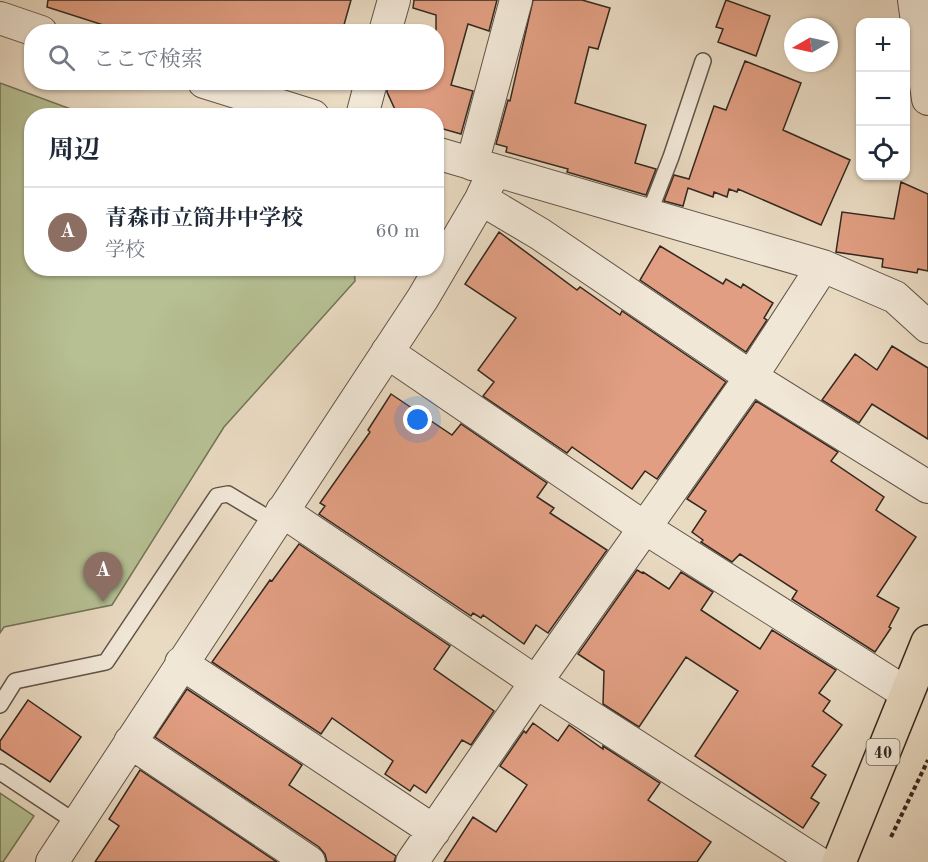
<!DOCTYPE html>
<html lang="ja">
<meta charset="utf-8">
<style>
body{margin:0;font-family:"Old Standard TT","Noto Serif JP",serif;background:#f6f6f7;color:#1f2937}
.controls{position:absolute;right:18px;top:18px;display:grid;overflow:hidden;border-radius:12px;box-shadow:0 2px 4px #0004}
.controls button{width:54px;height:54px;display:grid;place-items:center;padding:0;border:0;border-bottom:2px solid #e0e1e3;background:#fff;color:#1f2937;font:30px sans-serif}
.compass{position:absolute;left:784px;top:18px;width:54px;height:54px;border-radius:50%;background:#fff;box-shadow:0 2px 4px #0004;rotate:261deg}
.you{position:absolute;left:418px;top:420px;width:21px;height:21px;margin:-15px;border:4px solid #fff;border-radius:50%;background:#1a73e8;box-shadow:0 0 0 9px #1a73e833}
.badge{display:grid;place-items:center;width:39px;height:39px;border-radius:50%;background:#8f2418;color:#fff;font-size:20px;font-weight:700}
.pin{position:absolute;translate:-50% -50px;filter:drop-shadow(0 2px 3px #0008)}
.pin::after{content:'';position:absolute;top:32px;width:21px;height:18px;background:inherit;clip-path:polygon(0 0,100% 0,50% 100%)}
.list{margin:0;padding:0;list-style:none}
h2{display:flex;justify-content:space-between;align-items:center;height:78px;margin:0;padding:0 24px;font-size:26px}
h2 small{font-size:20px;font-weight:400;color:#747a83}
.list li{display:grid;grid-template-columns:39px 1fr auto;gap:18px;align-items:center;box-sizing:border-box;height:90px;padding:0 24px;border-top:2px solid #e0e1e3}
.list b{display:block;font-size:22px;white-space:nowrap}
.list p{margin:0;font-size:20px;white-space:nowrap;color:#747a83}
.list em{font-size:20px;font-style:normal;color:#747a83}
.icon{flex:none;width:33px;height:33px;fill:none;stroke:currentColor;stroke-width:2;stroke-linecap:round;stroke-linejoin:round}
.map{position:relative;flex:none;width:928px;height:862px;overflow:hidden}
.search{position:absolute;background:#fff;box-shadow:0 2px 4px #0004;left:24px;top:24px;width:420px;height:66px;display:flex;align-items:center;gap:15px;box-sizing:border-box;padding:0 21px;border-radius:24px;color:#747a83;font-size:22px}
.panel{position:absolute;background:#fff;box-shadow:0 2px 4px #0004;left:24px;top:108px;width:420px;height:168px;border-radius:24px}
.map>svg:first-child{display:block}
</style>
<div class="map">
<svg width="928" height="862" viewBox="0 0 928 862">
<rect width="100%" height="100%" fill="#e9dac2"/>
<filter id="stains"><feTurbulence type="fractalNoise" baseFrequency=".00333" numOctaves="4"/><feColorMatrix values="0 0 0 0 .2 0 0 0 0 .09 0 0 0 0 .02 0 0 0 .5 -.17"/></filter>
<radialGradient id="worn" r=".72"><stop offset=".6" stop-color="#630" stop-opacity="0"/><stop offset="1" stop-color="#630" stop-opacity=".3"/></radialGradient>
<path fill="#b6c093" stroke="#747459" stroke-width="1.5" d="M0 83 87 115 32 116V268H354L355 281 224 427 112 605 4 627 0 633Z
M0 793 34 816 3 862H0Z"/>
<path fill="#e19e82" stroke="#33281f" stroke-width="1.5" d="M48 0H351L342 32H125L47 7Z
M414 0H497L489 31 468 24 451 85 473 91 461 134 436 127V116H398L387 92 388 82H436V15L413 8Z
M533 0H582L610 8 598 49 589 47 575 103 646 125 635 163 656 169 646 195 567 172 568 169 506 152 507 147 496 144 508 100 510 101Z
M726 0 770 16 756 56 718 42 723 29 716 27Z
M745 61 801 83 783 130 850 160 821 225 738 189 737 192 729 189 727 197 714 192 713 197 688 188 683 206 664 201 674 175 689 179 714 106 726 110Z
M901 182 928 194V271L918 269 917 273 882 267 883 259 836 252 842 212 894 219Z
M499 232 577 290 580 287 620 315 622 311 726 382 657 479 645 471 632 489 572 447 567 453 483 396 494 382 478 370 516 318 465 284Z
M660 246 723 284 726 279 741 288 743 284 773 303 764 318 767 320 746 352 640 280Z
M892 346 928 368V439L872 404 859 423 822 400 855 354 877 370Z
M391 394 452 435 461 424 547 483 537 497 554 508 550 513 607 550 548 633 536 625 524 644 483 615 481 618 473 613 471 616 319 514 325 506 320 503 370 432 368 430Z
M756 401 838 452 831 461 884 497 876 510 916 537 877 596 899 608 889 627 891 628 875 652 792 599 797 591 740 554 732 562 701 542 703 540 692 532 706 511 687 499Z
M299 544 450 646 434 669 494 711 471 745 462 740 426 793 414 785 410 791 385 774 393 761 332 718 321 734 212 662 270 580 272 581Z
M637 570 642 573 643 572 669 589 681 572 713 592 701 610 760 649 772 630 836 670 819 693 830 701 823 711 842 725 812 766 826 775 811 798 819 803 803 828 695 756 738 691 686 657 639 727 603 704 604 671 578 654Z
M187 689 302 765 289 785 396 856 394 862H327L325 854 319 847 155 737Z
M28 700 81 737 50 782 0 749V741Z
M533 723 558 741 569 725 603 749V746L660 783 648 800 711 842 697 862H444L473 817 496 832 527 785 500 766 524 731 526 733Z
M140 770 277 862H95L119 826 109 819Z"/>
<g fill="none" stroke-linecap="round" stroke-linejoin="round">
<defs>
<path id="service" d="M648 216 671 157 703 61
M0 705 15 681 106 662 217 496 228 494 275 522
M0 772 77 823"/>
<path id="minor" d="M914 0 928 99
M0 18 41 32
M385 32 394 0
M204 82 313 116
M362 116 371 82
M436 153 823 266 895 297 928 327
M472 164 516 0
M481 199 540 234 751 377 928 487
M387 352 645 528 906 693
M282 511 536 682 817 862
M181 663 434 831
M130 742 309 862
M52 862 423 298 481 199 494 171
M412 862 536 682 751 377 823 266"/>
<path id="primary" d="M839 862 928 642"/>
</defs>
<use href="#service" stroke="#605448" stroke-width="18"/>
<use href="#minor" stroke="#605448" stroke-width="34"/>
<use href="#primary" stroke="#33281f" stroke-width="36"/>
<path stroke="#33281f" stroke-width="4" stroke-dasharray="4.5 3" stroke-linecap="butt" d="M891 837 928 760"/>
<use href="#service" stroke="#f1e7d7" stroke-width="15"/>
<use href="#minor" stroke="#f1e7d7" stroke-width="32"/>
<use href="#primary" stroke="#e9dac2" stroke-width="33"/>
</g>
<g text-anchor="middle" stroke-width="6" stroke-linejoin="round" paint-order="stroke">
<rect fill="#f1e7d7" stroke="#6c6156" stroke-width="1.5" x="866.5" y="739" width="33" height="26" rx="4.5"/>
<g font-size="16" font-weight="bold" fill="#33281f">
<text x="883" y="758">40</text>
</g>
</g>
<rect width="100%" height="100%" filter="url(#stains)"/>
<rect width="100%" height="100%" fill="url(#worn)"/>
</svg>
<div class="controls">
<button>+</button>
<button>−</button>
<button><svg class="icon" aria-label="locate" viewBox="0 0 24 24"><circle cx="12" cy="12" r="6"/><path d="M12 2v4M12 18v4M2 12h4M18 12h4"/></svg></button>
</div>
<svg class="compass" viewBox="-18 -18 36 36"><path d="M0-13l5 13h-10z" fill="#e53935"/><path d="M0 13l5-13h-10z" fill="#747a83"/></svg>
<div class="you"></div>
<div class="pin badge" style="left:103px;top:602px;background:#8d6e63">A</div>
<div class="search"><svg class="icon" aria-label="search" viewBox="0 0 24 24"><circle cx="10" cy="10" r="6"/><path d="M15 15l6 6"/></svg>ここで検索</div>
<section class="panel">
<h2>周辺<small></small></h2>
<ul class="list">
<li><span class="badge" style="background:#8d6e63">A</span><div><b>青森市立筒井中学校</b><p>学校</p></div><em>60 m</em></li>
</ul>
</section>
</div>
